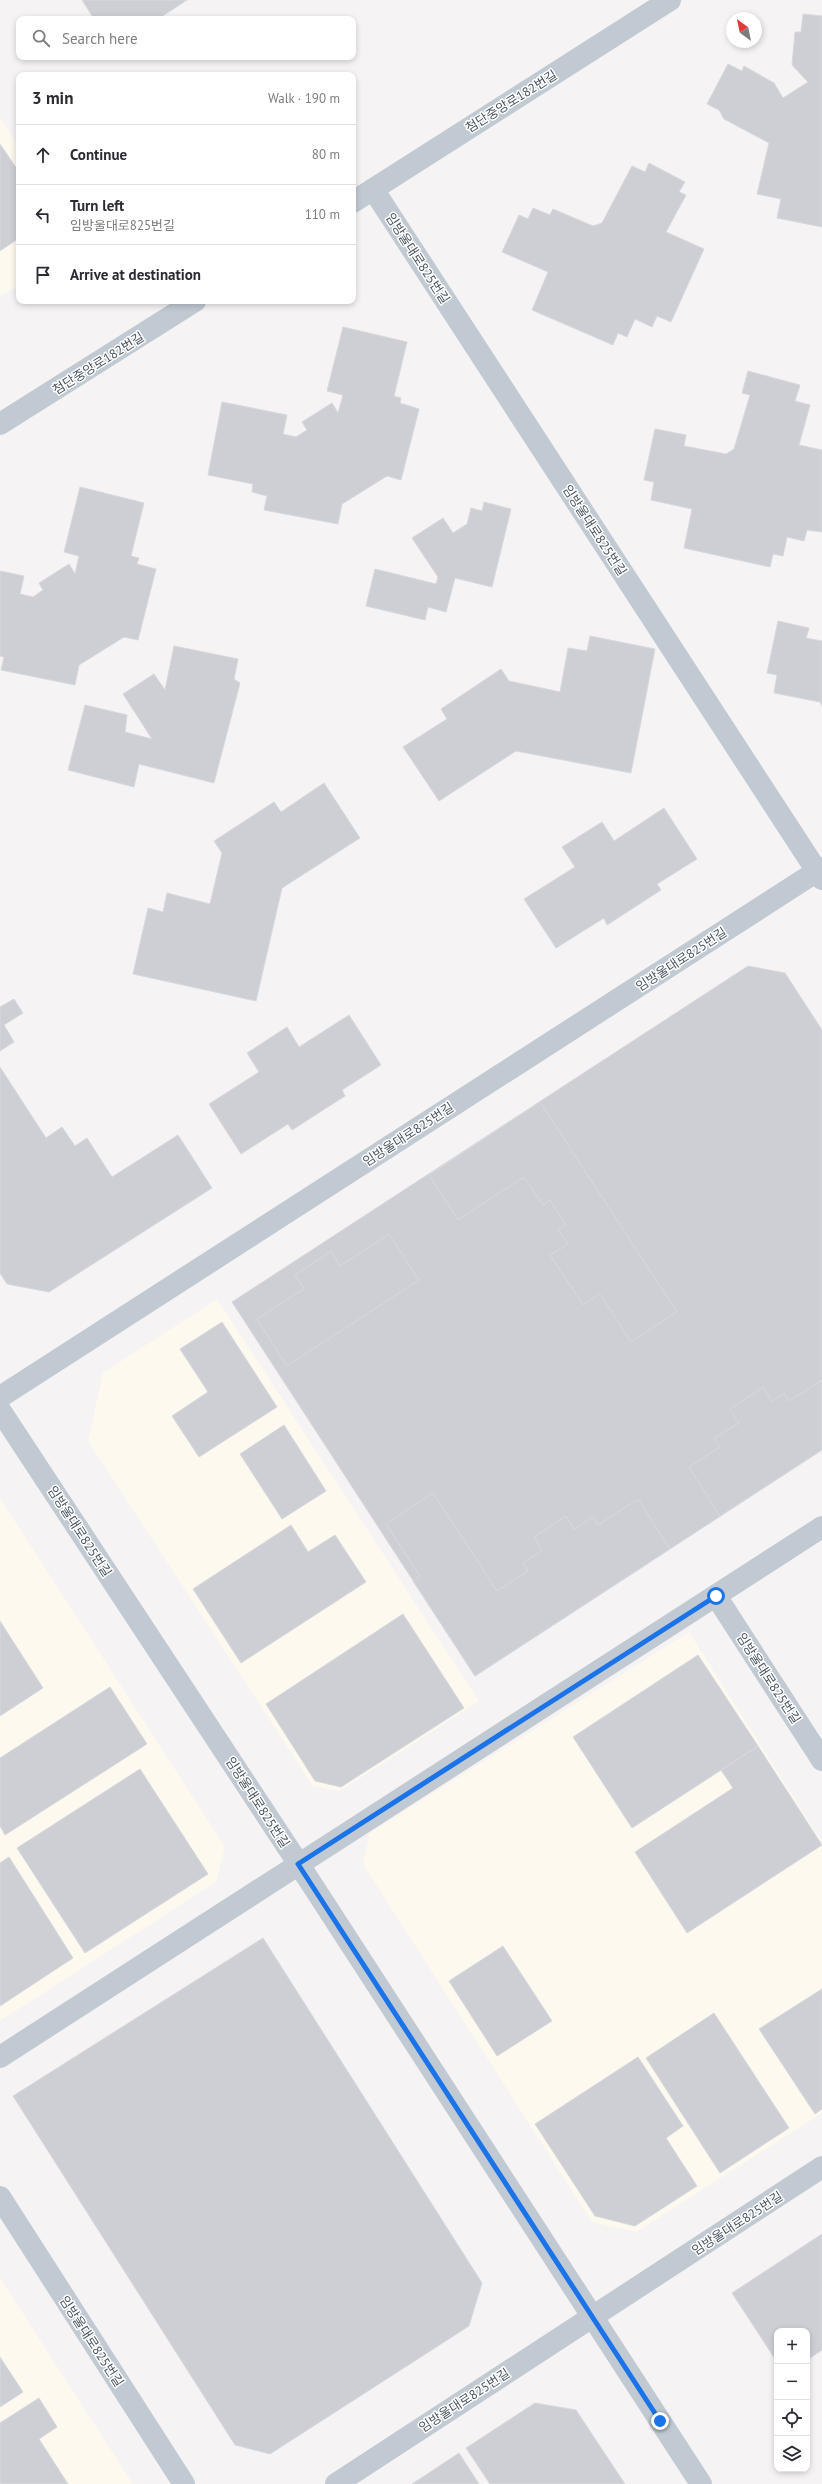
<!DOCTYPE html>
<meta charset="utf-8">
<style>
body{margin:0;font-family:"PT Sans","Noto Sans KR",sans-serif;background:#f2f2f3;color:#2b2b33}
.controls{position:absolute;right:12px;bottom:12px;display:grid;overflow:hidden;border-radius:8px;box-shadow:0 2px 6px #0003}
.controls button{width:36px;height:36px;display:grid;place-items:center;padding:0;border:0;border-bottom:1px solid #e1e1e2;background:#fff;color:#2b2b33;font:20px sans-serif}
.compass{position:absolute;left:726px;top:12px;width:36px;height:36px;border-radius:50%;background:#fff;box-shadow:0 2px 6px #0003;rotate:327deg}
.stop{position:absolute;width:12px;height:12px;margin:-9px;border:3px solid #1a73e8;border-radius:50%;background:#fff}
.stop.end{background:#1a73e8;border-color:#fff;box-shadow:0 1px 4px #0008}
.list{margin:0;padding:0;list-style:none}
h2{display:flex;justify-content:space-between;align-items:center;height:52px;margin:0;padding:0 16px;font-size:17px}
h2 small{font-size:13px;font-weight:400;color:#7c7c81}
.list li{display:grid;grid-template-columns:26px 1fr auto;gap:12px;align-items:center;box-sizing:border-box;height:60px;padding:0 16px;border-top:1px solid #e1e1e2}
.list b{display:block;font-size:15px;white-space:nowrap}
.list p{margin:0;font-size:13px;white-space:nowrap;color:#7c7c81}
.list em{font-size:13px;font-style:normal;color:#7c7c81}
.icon{flex:none;width:22px;height:22px;fill:none;stroke:currentColor;stroke-width:2;stroke-linecap:round;stroke-linejoin:round}
.map{position:relative;flex:none;width:822px;height:2484px;overflow:hidden}
.search{position:absolute;background:#fff;box-shadow:0 2px 6px #0003;left:16px;top:16px;width:340px;height:44px;display:flex;align-items:center;gap:10px;box-sizing:border-box;padding:0 14px;border-radius:8px;color:#7c7c81;font-size:15px}
.panel{position:absolute;background:#fff;box-shadow:0 2px 6px #0003;left:16px;top:72px;width:340px;height:232px;border-radius:8px}
.map>svg:first-child{display:block}
</style>
<div class="map">
<svg width="822" height="2484" viewBox="0 0 822 2484">
<rect width="100%" height="100%" fill="#f5f3f3"/>
<path fill="#fdf9ef" d="M0 117 19 146V285L0 297Z
M217 1299 479 1701 340 1791 313 1786 88 1441 103 1373Z
M0 1498 225 1847 216 1882 0 2021Z
M689 1632 822 1842V2113L636 2232 592 2222 363 1864 370 1833Z
M0 2278 133 2484H0Z"/>
<path fill="#cdcfd5" stroke="#d7d9de" d="M82 0H187L158 19H94Z
M803 14 822 16V227L777 218 781 199 757 194 769 143 724 119 719 110 707 104 728 64 742 71 744 66 774 83 783 98 808 82 792 65 795 32H801Z
M0 144 19 172V238L0 251Z
M649 163 685 182 679 192 686 195 666 232 704 249 671 322 657 316 652 327 635 319 627 337 618 333 613 345 532 310 548 272 502 252 519 215 528 219 533 208 550 215 553 209 593 226 602 223 632 166 645 172Z
M343 327 407 342 394 396 401 398 400 403 419 409 401 480 387 476 342 504 338 524 264 510 267 496 252 492 253 484 208 475 222 402 287 415 283 434 296 437 307 430 302 422 332 403 338 413 343 395 327 391Z
M748 371 800 385 795 401 810 405 799 445 822 450V532L807 530 804 541 787 537 783 556 773 554 770 567 684 548 692 509 651 500 654 482 644 480 655 429 686 435 684 446 726 454 734 449 750 395 742 393Z
M80 487 144 503 131 556 139 558 137 564 156 569 138 640 124 637 79 665 75 685 1 670 4 657 0 656V571L24 576 20 594 33 597 43 590 39 583 69 564 75 574 79 556 64 552Z
M484 502 511 509 492 587 455 578 446 612 428 607 425 620 366 606 375 569 436 584 438 577 412 538 443 518 453 533 467 524 471 508 482 511Z
M778 621 809 628 806 638 822 641V706L820 702 774 693 777 675 767 673Z
M590 636 655 649 631 773 516 751 439 801 403 747 447 719 441 709 501 669 509 681 560 692 568 648 587 651Z
M174 646 238 659 234 679 240 683 214 783 139 764 134 787 68 770 85 705 127 715 125 732 152 739 123 694 154 674 165 690Z
M324 783 360 838 282 888 256 1001 133 974 148 908 163 912 167 893 210 904 222 853 214 841 274 802 281 812Z
M664 808 697 859 657 884 661 890 607 925 604 918 556 948 524 899 575 867 562 847 602 822 614 841Z
M748 966 785 973 822 1030V1450L475 1676 232 1302Z
M14 999 23 1013 4 1025 14 1042 0 1051V1007Z
M349 1015 381 1065 342 1090 345 1096 292 1130 288 1124 241 1154 209 1104 259 1072 247 1053 287 1027 299 1047Z
M0 1067 46 1138 62 1127 75 1146 87 1138 112 1177 178 1135 212 1188 49 1292 7 1284 0 1273Z
M540 1102 677 1312 631 1342 600 1294 583 1305 550 1255 568 1244 558 1230 566 1225 550 1200 543 1205 524 1177 458 1220 429 1175Z
M389 1234 419 1280 287 1366 257 1319 304 1289 295 1275 331 1251 340 1266Z
M222 1322 277 1407 199 1457 172 1416 208 1392 180 1349Z
M822 1380V1450L720 1516 689 1467 720 1447 714 1438 739 1423 730 1409 763 1387 772 1401 784 1393 789 1401Z
M284 1425 326 1491 282 1519 240 1454Z
M433 1493 497 1591 528 1571 523 1563 542 1550 534 1537 566 1516 574 1529 593 1517 598 1525 638 1499 670 1549 475 1676 413 1581 420 1576 386 1524Z
M291 1525 308 1552 335 1535 366 1582 241 1663 193 1589Z
M403 1614 464 1708 341 1787 315 1781 266 1704Z
M0 1621 43 1688 0 1716Z
M698 1655 758 1746 632 1828 573 1737Z
M110 1687 147 1744 5 1835 0 1826V1758Z
M758 1746 822 1845 687 1933 635 1852 733 1788 721 1770Z
M140 1769 208 1874 85 1953 17 1848Z
M9 1857 73 1958 0 2006V1863Z
M263 1938 482 2283 469 2326 270 2454 235 2445 13 2096Z
M503 1946 552 2021 497 2056 449 1981Z
M822 1989V2109L815 2114 759 2029Z
M714 2013 789 2128 720 2173 646 2058Z
M638 2057 683 2126 666 2138 697 2186 635 2226 595 2216 535 2124Z
M822 2234V2350L807 2360V2331H777V2362L732 2293Z
M0 2357 23 2392 0 2407Z
M39 2398 57 2427 39 2439 68 2484H0V2423Z
M535 2403 576 2410 625 2484H490L466 2448Z
M459 2453 479 2484H412Z"/>
<g fill="none" stroke-linecap="round" stroke-linejoin="round">
<path stroke="#c1cad2" stroke-width="22" d="M373 189 822 879
M353 202 670 0
M0 424 195 301
M0 1397 822 868
M0 1410 298 1863 701 2484
M716 1596 822 1760
M0 2057 822 1527
M0 2197 184 2484
M336 2484 822 2167"/>
</g>
<g fill="none" stroke-linecap="round" stroke-linejoin="round">
<path stroke="#1a73e8" stroke-width="5" d="M660 2421 298 1864 716 1596"/>
</g>
<g text-anchor="middle" stroke-width="3" stroke-linejoin="round" paint-order="stroke">
<g font-size="13" fill="#4a5661" stroke="#fff">
<text transform="translate(511 101) rotate(-32)" y="5">첨단중앙로182번길</text>
<text transform="translate(418 258) rotate(57)" y="5">임방울대로825번길</text>
<text transform="translate(98 363) rotate(-32)" y="5">첨단중앙로182번길</text>
<text transform="translate(595 530) rotate(57)" y="5">임방울대로825번길</text>
<text transform="translate(681 959) rotate(-33)" y="5">임방울대로825번길</text>
<text transform="translate(408 1134) rotate(-33)" y="5">임방울대로825번길</text>
<text transform="translate(80 1531) rotate(57)" y="5">임방울대로825번길</text>
<text transform="translate(769 1678) rotate(57)" y="5">임방울대로825번길</text>
<text transform="translate(258 1802) rotate(57)" y="5">임방울대로825번길</text>
<text transform="translate(737 2223) rotate(-33)" y="5">임방울대로825번길</text>
<text transform="translate(92 2341) rotate(57)" y="5">임방울대로825번길</text>
<text transform="translate(464 2400) rotate(-33)" y="5">임방울대로825번길</text>
</g>
</g>
</svg>
<div class="controls">
<button>+</button>
<button>−</button>
<button><svg class="icon" aria-label="locate" viewBox="0 0 24 24"><circle cx="12" cy="12" r="6"/><path d="M12 2v4M12 18v4M2 12h4M18 12h4"/></svg></button>
<button><svg class="icon" aria-label="layers" viewBox="0 0 24 24"><path d="M12 4l9 5-9 5-9-5zM3 14l9 5 9-5"/></svg></button>
</div>
<svg class="compass" viewBox="-18 -18 36 36"><path d="M0-13l5 13h-10z" fill="#e53935"/><path d="M0 13l5-13h-10z" fill="#7c7c81"/></svg>
<div class="stop" style="left:716px;top:1596px"></div>
<div class="stop end" style="left:660px;top:2421px"></div>
<div class="search"><svg class="icon" aria-label="search" viewBox="0 0 24 24"><circle cx="10" cy="10" r="6"/><path d="M15 15l6 6"/></svg>Search here</div>
<section class="panel">
<h2>3 min<small>Walk · 190 m</small></h2>
<ul class="list">
<li><svg class="icon" aria-label="ahead" viewBox="0 0 24 24"><path d="M12 20V5M6 11l6-6 6 6"/></svg><div><b>Continue</b></div><em>80 m</em></li>
<li><svg class="icon" aria-label="left" viewBox="0 0 24 24"><path d="M17 20v-9H6M10 6l-5 5 5 5"/></svg><div><b>Turn left</b><p>임방울대로825번길</p></div><em>110 m</em></li>
<li><svg class="icon" aria-label="arrive" viewBox="0 0 24 24"><path d="M6 21V4h12l-3 4 3 4H6"/></svg><div><b>Arrive at destination</b></div></li>
</ul>
</section>
</div>
